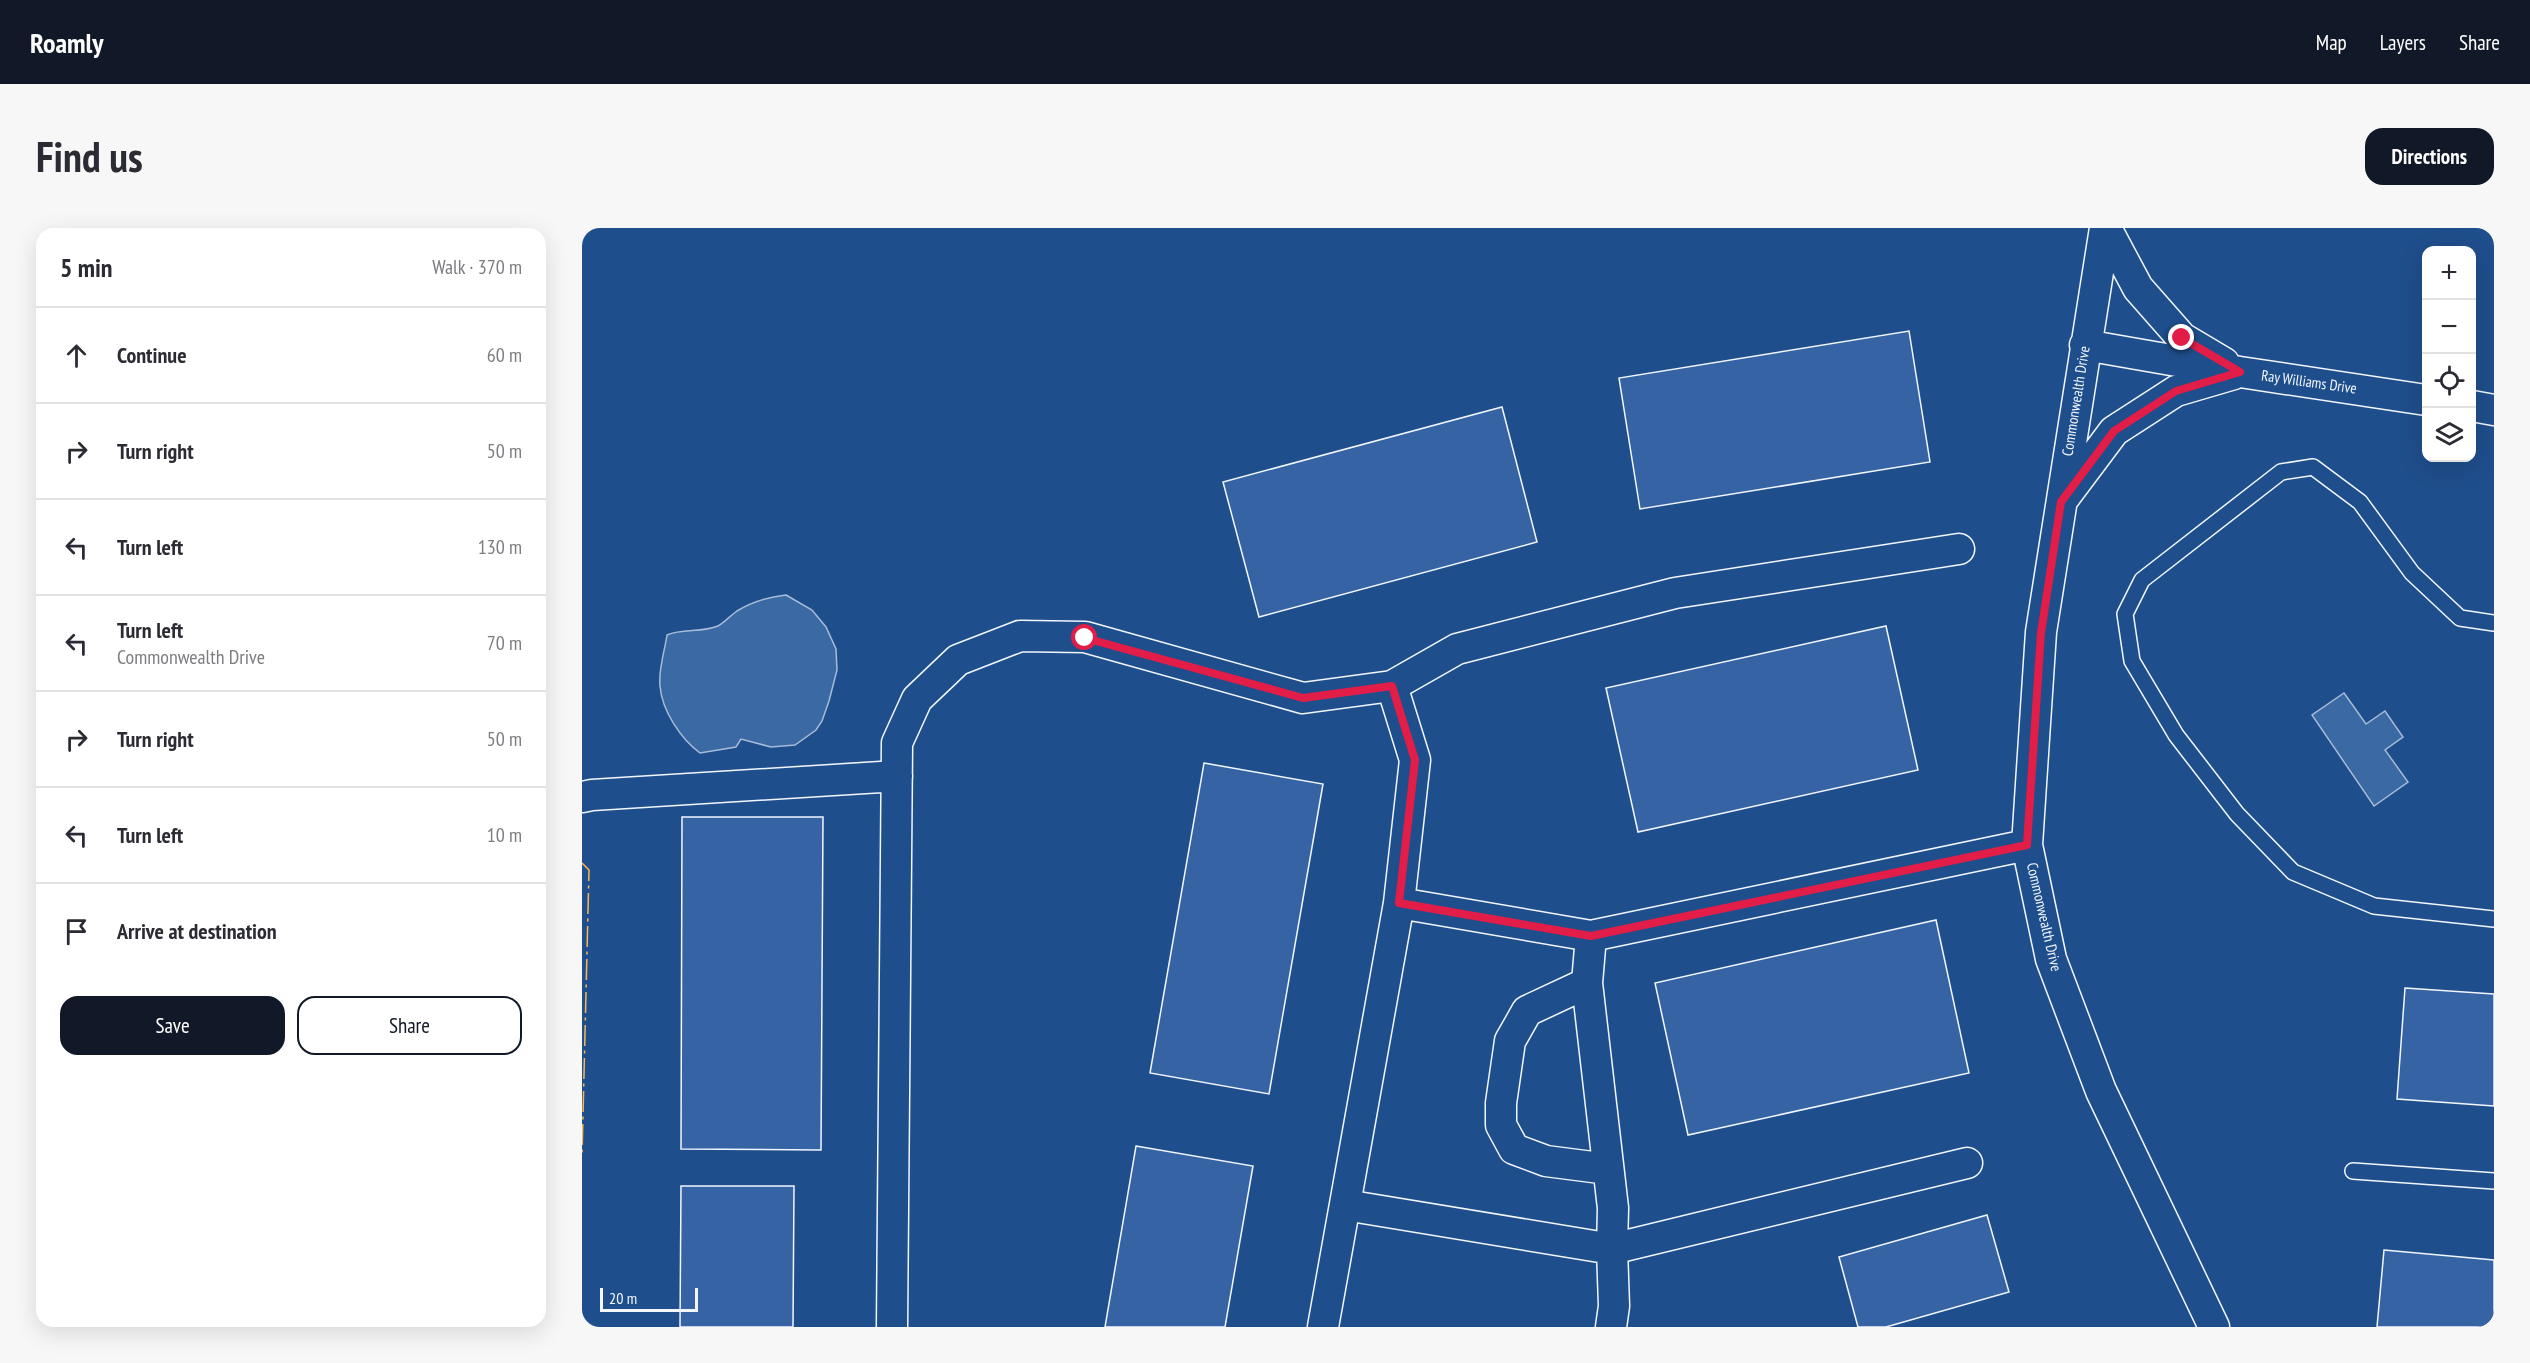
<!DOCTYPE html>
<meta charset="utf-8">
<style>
body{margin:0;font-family:"PT Sans Narrow",sans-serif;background:#f7f7f7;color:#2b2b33}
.controls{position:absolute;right:18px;top:18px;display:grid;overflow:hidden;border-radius:12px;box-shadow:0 6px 24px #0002}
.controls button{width:54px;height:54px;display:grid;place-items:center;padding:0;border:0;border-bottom:2px solid #e1e1e2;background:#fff;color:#2b2b33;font:30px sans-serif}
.scale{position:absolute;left:18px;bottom:15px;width:98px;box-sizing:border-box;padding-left:6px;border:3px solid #f2f6ff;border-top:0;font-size:16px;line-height:21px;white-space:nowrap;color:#f2f6ff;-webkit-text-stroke:4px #1f4e8c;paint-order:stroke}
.stop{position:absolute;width:18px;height:18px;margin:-14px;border:4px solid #e11d48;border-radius:50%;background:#fff}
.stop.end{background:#e11d48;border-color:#fff;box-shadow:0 2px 6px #0008}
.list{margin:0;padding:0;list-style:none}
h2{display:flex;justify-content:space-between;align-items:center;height:78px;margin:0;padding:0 24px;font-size:26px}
h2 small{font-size:20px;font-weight:400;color:#7c7c81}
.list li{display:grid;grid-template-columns:39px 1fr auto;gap:18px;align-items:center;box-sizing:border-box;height:96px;padding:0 24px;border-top:2px solid #e1e1e2}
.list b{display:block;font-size:22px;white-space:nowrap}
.list p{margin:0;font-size:20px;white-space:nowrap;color:#7c7c81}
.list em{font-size:20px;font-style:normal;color:#7c7c81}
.actions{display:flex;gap:12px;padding:18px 24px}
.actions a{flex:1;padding:14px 0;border:2px solid #111827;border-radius:18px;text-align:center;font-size:21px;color:#111827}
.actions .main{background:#111827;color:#fff}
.icon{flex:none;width:33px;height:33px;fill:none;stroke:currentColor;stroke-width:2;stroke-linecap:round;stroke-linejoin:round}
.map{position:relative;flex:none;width:1912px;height:1099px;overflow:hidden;border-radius:18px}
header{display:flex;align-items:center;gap:36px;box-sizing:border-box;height:84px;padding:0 30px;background:#111827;color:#fff}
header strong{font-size:28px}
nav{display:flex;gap:33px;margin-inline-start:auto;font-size:21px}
.intro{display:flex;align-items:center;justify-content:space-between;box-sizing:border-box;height:144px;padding:0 36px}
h1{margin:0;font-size:42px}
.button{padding:15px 27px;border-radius:18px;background:#111827;color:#fff;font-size:21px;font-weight:700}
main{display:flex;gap:36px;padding:0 36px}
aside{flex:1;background:#fff;border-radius:18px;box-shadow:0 6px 24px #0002}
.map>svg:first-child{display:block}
</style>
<header>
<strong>Roamly</strong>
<nav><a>Map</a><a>Layers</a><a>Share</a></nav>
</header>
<div class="intro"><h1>Find us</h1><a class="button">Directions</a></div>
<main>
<aside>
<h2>5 min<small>Walk · 370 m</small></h2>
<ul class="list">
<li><svg class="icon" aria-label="ahead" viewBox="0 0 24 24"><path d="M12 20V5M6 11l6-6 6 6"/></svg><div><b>Continue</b></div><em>60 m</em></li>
<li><svg class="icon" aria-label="right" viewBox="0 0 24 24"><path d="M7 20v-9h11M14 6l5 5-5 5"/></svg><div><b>Turn right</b></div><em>50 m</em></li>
<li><svg class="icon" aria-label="left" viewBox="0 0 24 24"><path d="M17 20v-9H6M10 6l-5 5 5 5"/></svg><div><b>Turn left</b></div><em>130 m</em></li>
<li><svg class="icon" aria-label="left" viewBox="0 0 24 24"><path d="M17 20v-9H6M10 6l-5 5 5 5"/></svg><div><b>Turn left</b><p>Commonwealth Drive</p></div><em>70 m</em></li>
<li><svg class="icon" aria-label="right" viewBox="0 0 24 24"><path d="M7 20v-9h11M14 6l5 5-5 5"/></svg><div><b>Turn right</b></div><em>50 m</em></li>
<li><svg class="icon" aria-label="left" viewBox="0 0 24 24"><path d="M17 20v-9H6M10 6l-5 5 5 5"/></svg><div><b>Turn left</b></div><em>10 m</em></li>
<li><svg class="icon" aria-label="arrive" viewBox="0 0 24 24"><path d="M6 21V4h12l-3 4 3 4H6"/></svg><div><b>Arrive at destination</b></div></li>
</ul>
<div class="actions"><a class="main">Save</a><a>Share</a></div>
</aside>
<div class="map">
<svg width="1912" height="1099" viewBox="0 0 1912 1099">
<rect width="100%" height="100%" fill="#1f4e8c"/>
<path fill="#3b69a3" stroke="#a8bbd7" stroke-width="1.5" d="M204 367 230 382 244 399 254 421 255 442 247 473 240 493 234 502 213 517 189 519 159 511 154 519 118 525C99 511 80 483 78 458 76 442 83 422 85 407 101 400 119 405 136 398 143 394 148 388 155 383 171 373 186 369 204 367Z
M1762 465 1784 496 1803 483 1821 509 1803 522 1826 554 1792 578 1730 487Z"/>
<path fill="#3563a3" stroke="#f2f6ff" stroke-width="1.5" d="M1327 103 1348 234 1058 281 1037 150Z
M920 179 955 314 677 389 641 254Z
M1304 398 1336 542 1056 604 1024 460Z
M622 535 741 556 687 866 568 845Z
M100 589H241L239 922 99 921Z
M1354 692 1387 845 1106 907 1073 755Z
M1823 760 1912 766V878L1815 871Z
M554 918 671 938 643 1099H523Z
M99 958H212L211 1099H98Z
M1405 987 1427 1064 1304 1099H1276L1257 1029Z
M1802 1022 1912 1032V1099H1795Z"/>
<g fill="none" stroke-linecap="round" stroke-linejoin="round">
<defs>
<path id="lane" d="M1912 395 1878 390 1830 345 1778 274 1731 239 1699 244 1560 352 1543 386 1550 433 1594 507 1655 586 1711 644 1792 678 1912 691
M1771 943 1912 953"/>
<path id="street" d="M1523 0 1459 404 1445 617 1469 731 1519 863 1632 1099
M1524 0 1556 60 1600 110 1642 135
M1503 117 1658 144 1844 172
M1890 178 1912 182
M1481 271 1532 203 1594 163 1652 146
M1377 321 1093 365 875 421 810 458 833 532 817 675 1009 708 1445 617
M0 569 10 567 315 548
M1005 755 945 783 928 813 919 875V897L932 921 964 933 1026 941
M763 977 1030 1021 1031 980 1005 755 1009 708
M310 1099 315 515 335 471 376 432 438 408 503 409 721 470 810 458
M741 1099 817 675
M1029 1099 1032 1078 1030 1021 1385 935"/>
</defs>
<use href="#lane" stroke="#f2f6ff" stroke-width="18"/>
<use href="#street" stroke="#f2f6ff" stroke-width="33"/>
<use href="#lane" stroke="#1f4e8c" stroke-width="15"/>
<use href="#street" stroke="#1f4e8c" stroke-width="30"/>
<path stroke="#ffb74d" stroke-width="1.5" stroke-dasharray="21 4.5 3 4.5" stroke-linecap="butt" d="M0 635 7 642 0 929"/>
</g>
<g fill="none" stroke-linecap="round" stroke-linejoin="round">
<path stroke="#e11d48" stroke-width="8" d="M503 410 721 470 810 458 833 532 817 675 1009 708 1445 617 1459 405 1479 274 1532 203 1594 163 1658 144 1600 110"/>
</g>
<g text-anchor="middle" stroke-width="4.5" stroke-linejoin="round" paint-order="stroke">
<g font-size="15" fill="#f2f6ff" stroke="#1f4e8c">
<text transform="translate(1727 154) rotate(8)" y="5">Ray Williams Drive</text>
<text transform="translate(1494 173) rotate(-81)" y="5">Commonwealth Drive</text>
<text transform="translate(1462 689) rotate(77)" y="5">Commonwealth Drive</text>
</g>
</g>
</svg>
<div class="controls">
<button>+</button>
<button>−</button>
<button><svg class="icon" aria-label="locate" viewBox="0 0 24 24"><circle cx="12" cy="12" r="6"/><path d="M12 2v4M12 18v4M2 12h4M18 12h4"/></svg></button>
<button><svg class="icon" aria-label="layers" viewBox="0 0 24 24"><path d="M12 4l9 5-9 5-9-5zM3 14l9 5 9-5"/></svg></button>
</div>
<div class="scale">20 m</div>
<div class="stop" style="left:503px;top:410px"></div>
<div class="stop end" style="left:1600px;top:110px"></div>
</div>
</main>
